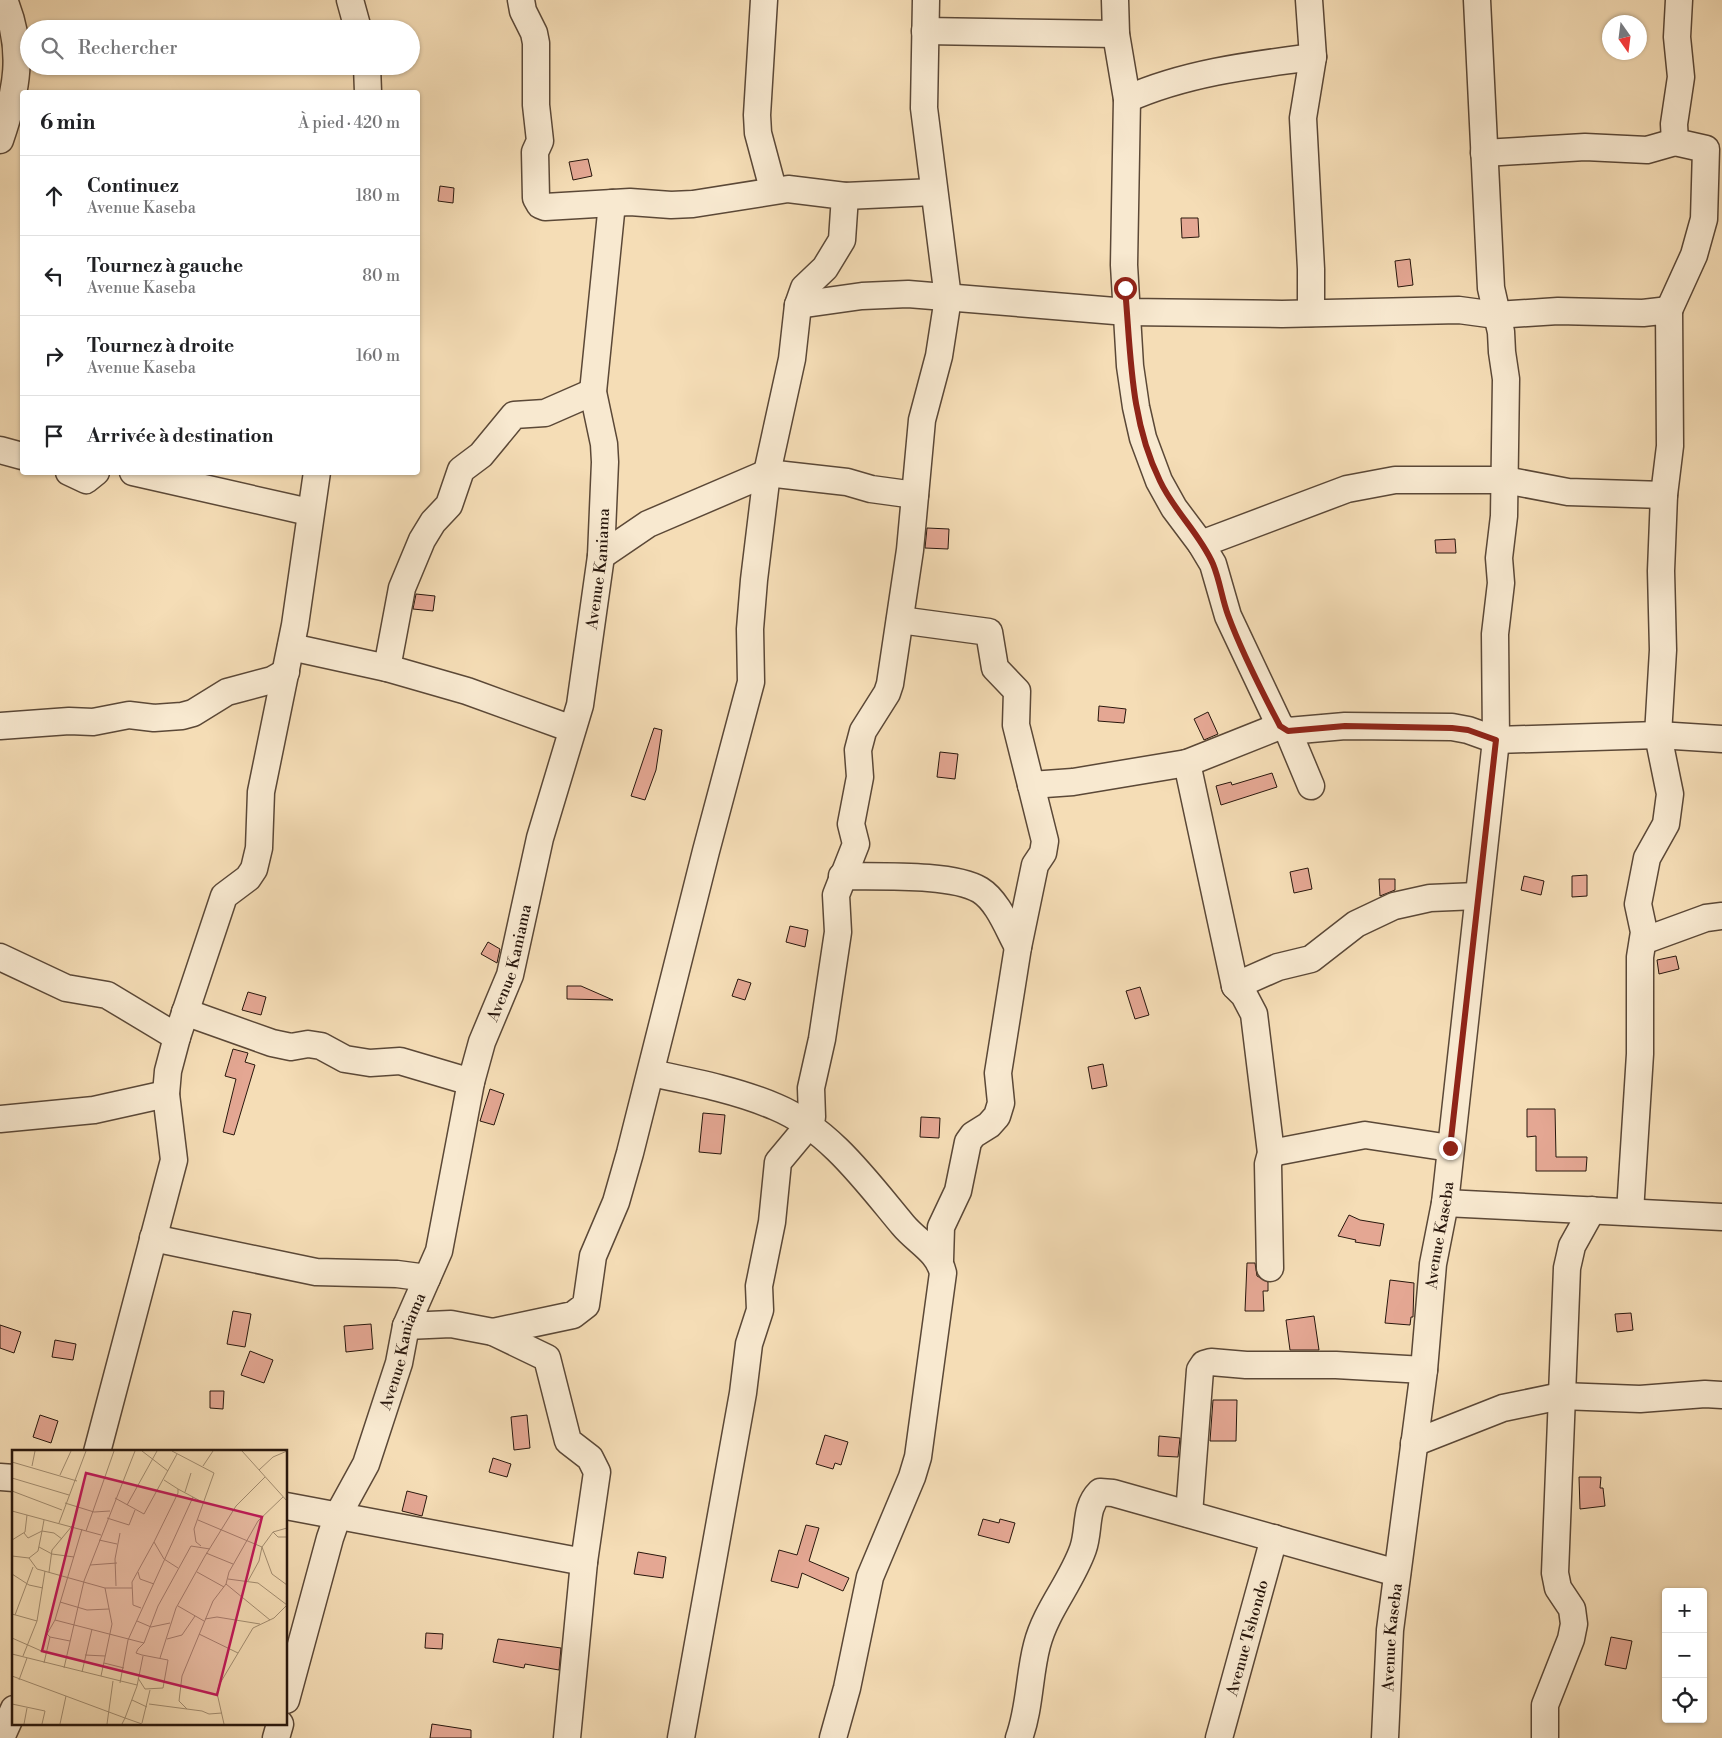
<!DOCTYPE html>
<html lang="fr">
<meta charset="utf-8">
<style>
body{margin:0;font-family:"Libre Bodoni",serif;background:#f2f2f2;color:#202124}
.controls{position:absolute;right:15px;bottom:15px;display:grid;overflow:hidden;border-radius:5px;box-shadow:0 1px 4px #0004}
.controls button{width:45px;height:45px;display:grid;place-items:center;padding:0;border:0;border-bottom:1px solid #e0e0e0;background:#fff;color:#202124;font:25px sans-serif}
.compass{position:absolute;left:1602px;top:15px;width:45px;height:45px;border-radius:50%;background:#fff;box-shadow:0 1px 4px #0004;rotate:166deg}
.stop{position:absolute;width:15px;height:15px;margin:-11px;border:4px solid #8f2418;border-radius:50%;background:#fff}
.stop.end{background:#8f2418;border-color:#fff;box-shadow:0 1px 5px #0008}
.list{margin:0;padding:0;list-style:none}
h2{display:flex;justify-content:space-between;align-items:center;height:65px;margin:0;padding:0 20px;font-size:21px}
h2 small{font-size:16px;font-weight:400;color:#757577}
.list li{display:grid;grid-template-columns:32px 1fr auto;gap:15px;align-items:center;box-sizing:border-box;height:80px;padding:0 20px;border-top:1px solid #e0e0e0}
.list b{display:block;font-size:19px;white-space:nowrap}
.list p{margin:0;font-size:16px;white-space:nowrap;color:#757577}
.list em{font-size:16px;font-style:normal;color:#757577}
.icon{flex:none;width:28px;height:28px;fill:none;stroke:currentColor;stroke-width:2;stroke-linecap:round;stroke-linejoin:round}
.map{position:relative;flex:none;width:1722px;height:1738px;overflow:hidden}
.search{position:absolute;background:#fff;box-shadow:0 1px 4px #0004;left:20px;top:20px;width:400px;height:55px;display:flex;align-items:center;gap:12px;box-sizing:border-box;padding:0 18px;border-radius:28px;color:#757577;font-size:19px}
.panel{position:absolute;background:#fff;box-shadow:0 1px 4px #0004;left:20px;top:90px;width:400px;height:385px;border-radius:5px}
.map>svg:first-child{display:block}
</style>
<div class="map">
<svg width="1722" height="1738" viewBox="0 0 1722 1738">
<rect width="100%" height="100%" fill="#f5ddb6"/>
<filter id="stains"><feTurbulence type="fractalNoise" baseFrequency=".004" numOctaves="4"/><feColorMatrix values="0 0 0 0 .2 0 0 0 0 .09 0 0 0 0 .02 0 0 0 .5 -.17"/></filter>
<radialGradient id="worn" r=".72"><stop offset=".6" stop-color="#630" stop-opacity="0"/><stop offset="1" stop-color="#630" stop-opacity=".3"/></radialGradient>
<path fill="#e4a793" stroke="#28170d" d="M588 159 592 176 573 180 569 162Z
M440 186 454 188 453 203 438 201Z
M1181 218H1198L1199 237 1182 238Z
M1410 259 1413 285 1398 287 1395 261Z
M927 528 949 529 948 549 925 548Z
M1455 539 1456 553H1436L1435 540Z
M416 594 435 596 433 611 413 609Z
M1099 706 1126 709 1124 723 1098 721Z
M1208 712 1218 734 1204 740 1194 719Z
M654 728 662 730 656 770 645 800 631 796Z
M940 752 958 754 955 779 937 777Z
M1272 773 1277 787 1221 805 1216 786 1231 782 1232 785Z
M1308 868 1312 889 1294 893 1290 872Z
M1587 875V896L1572 897V876Z
M1524 876 1544 881 1541 895 1521 890Z
M1379 879H1395V890L1380 896Z
M790 926 808 930 805 947 786 942Z
M488 942 500 949 497 963 481 954Z
M1676 956 1679 969 1659 974 1657 960Z
M738 979 751 983 745 1000 732 996Z
M567 986H581L613 1000 567 999Z
M1140 987 1149 1015 1135 1019 1126 991Z
M248 992 266 997 261 1015 242 1010Z
M233 1049 248 1053 245 1062 255 1065 234 1135 223 1132 236 1079 225 1076Z
M1103 1064 1107 1086 1092 1089 1088 1067Z
M490 1089 504 1094 494 1125 480 1121Z
M1527 1109H1555L1556 1157H1587L1586 1171H1536V1136L1527 1137Z
M703 1113 725 1115 721 1154 699 1152Z
M921 1117 940 1118 939 1138 920 1137Z
M1349 1215 1360 1220 1384 1224 1380 1246 1355 1242 1356 1240 1338 1236Z
M1247 1263H1255L1257 1276 1268 1282V1291H1263L1264 1311H1245Z
M1390 1280 1414 1283 1413 1317H1411L1410 1325 1385 1323Z
M233 1311 251 1314 245 1347 227 1344Z
M1631 1313 1633 1330 1617 1332 1615 1314Z
M1314 1316 1319 1350H1290L1286 1320Z
M371 1324 373 1349 346 1352 344 1326Z
M0 1325 21 1332 14 1353 0 1348Z
M55 1340 76 1344 73 1360 52 1357Z
M250 1351 273 1360 264 1383 241 1375Z
M210 1391H224L223 1409 210 1408Z
M1213 1400H1237L1236 1441H1210Z
M40 1415 58 1421 51 1443 33 1437Z
M527 1415 530 1448 514 1450 511 1417Z
M825 1435 848 1442 841 1465 835 1463 833 1469 816 1464Z
M1159 1436 1180 1438 1178 1457 1158 1456Z
M493 1458 511 1464 507 1477 489 1472Z
M1579 1477H1601L1600 1488H1603L1605 1506 1580 1509Z
M407 1491 427 1496 422 1516 402 1511Z
M983 1519 999 1523 1000 1519 1015 1523 1009 1543 978 1535Z
M806 1525 819 1528 809 1561 849 1578 843 1591 802 1573 798 1588 771 1581 779 1550 797 1555Z
M638 1552 666 1557 663 1578 634 1574Z
M426 1633 443 1634 442 1649 425 1648Z
M1611 1637 1632 1641 1626 1669 1605 1665Z
M498 1639 561 1648 559 1670 525 1664 524 1668 493 1662Z
M432 1724 471 1730V1738H430Z"/>
<g fill="none" stroke-linecap="round" stroke-linejoin="round">
<defs>
<g id="minor">
<path d="M350 0 358 29"/>
<path d="M764 0 757 115 758 133 773 189"/>
<path d="M1115 0 1116 34 1127 99 1124 265 1130 366 1136 407 1143 438 1159 481 1174 508 1201 544 1213 564 1228 616 1280 726 1288 731 1345 726 1452 727 1468 730 1496 740 1658 735 1722 739"/>
<path d="M1309 0 1313 57 1303 118 1311 269V313"/>
<path d="M925 31 1116 34"/>
<path d="M367 66 368 92"/>
<path d="M1127 99C1185 73 1251 65 1313 57"/>
<path d="M0 140C17 91 25 50 4 0"/>
<path d="M1484 153 1585 147 1647 150 1675 142"/>
<path d="M845 196 934 192"/>
<path d="M798 305 862 296 908 294 1127 312 1282 314 1459 310 1496 315 1558 311 1643 313 1669 310 1670 446 1664 495 1661 571 1663 650 1658 735 1670 794 1666 824 1647 858 1638 904 1644 932 1640 957V1054L1630 1212"/>
<path d="M1669 310 1694 255 1704 219 1706 149 1675 142 1674 124 1681 77 1677 37 1679 0"/>
<path d="M0 450 22 456"/>
<path d="M69 472 86 480 96 472"/>
<path d="M133 472 309 512"/>
<path d="M1201 544 1347 489 1395 480H1505L1568 492 1664 495"/>
<path d="M601 556 648 524 767 473 847 482 871 489 915 495"/>
<path d="M900 620 989 632 995 668 1017 691 1016 725 1045 841 1043 853 1035 865 1018 947 998 1073 1001 1103 997 1116 989 1125 973 1135 968 1142 958 1191 941 1227 940 1260"/>
<path d="M291 647 387 668 467 691 572 729"/>
<path d="M387 668 402 588 422 540 433 522 449 505 461 470 481 455 514 415 545 413 593 392"/>
<path d="M0 726 69 721 93 722 129 715 154 718 182 716 193 713 227 692 272 680 286 672"/>
<path d="M1288 731 1311 786"/>
<path d="M1187 763 1235 986 1244 995 1254 1014 1271 1153 1268 1164 1270 1268"/>
<path d="M1031 785 1073 782 1187 763 1280 726"/>
<path d="M842 876C876 877 952 873 980 890 998 901 1008 929 1018 947"/>
<path d="M1643 941 1706 918 1722 916"/>
<path d="M0 957 66 988 107 995 177 1037"/>
<path d="M1235 986 1278 967 1311 959 1356 924 1394 906 1430 898 1477 896"/>
<path d="M185 1012 272 1043 291 1047 308 1044 321 1046 345 1059 370 1063 400 1061 471 1082"/>
<path d="M651 1073C694 1082 736 1090 776 1107 829 1129 867 1182 903 1225 917 1242 938 1251 943 1273L918 1457 912 1477 870 1577 847 1688 833 1738"/>
<path d="M0 1119 94 1110 166 1094"/>
<path d="M1271 1153 1365 1135 1450 1148"/>
<path d="M1445 1203 1722 1217"/>
<path d="M153 1238 316 1272 397 1274 427 1278"/>
<path d="M406 1326 451 1324 493 1332 573 1315 586 1305 593 1256 616 1202 630 1153 706 851 751 682 750 629 754 580 767 473 792 359 798 305 804 288 825 268 842 240 845 196 788 189 693 204 671 205 630 202 545 207 540 205 536 198 535 152 540 141 536 105V43L534 33 523 11 521 0"/>
<path d="M493 1332 547 1358 568 1441 590 1458 597 1472 584 1562 567 1738"/>
<path d="M1414 1443 1503 1408 1561 1396 1640 1399 1705 1394 1722 1395"/>
<path d="M97 1452 174 1160 166 1094 168 1071 177 1037 224 896 248 878 254 869 259 848 261 792 295 625 317 472"/>
<path d="M0 1477 14 1478"/>
<path d="M286 1506 584 1562"/>
<path d="M1189 1514 1200 1370 1204 1364 1211 1362 1246 1365H1336L1424 1370"/>
<path id="s1" d="M286 1700 330 1538 338 1515 366 1464 399 1363 406 1326 439 1251 471 1082 482 1042 510 975 540 838 580 705 601 556 605 462 604 444 593 392 612 203"/>
<path d="M1 1738 14 1709"/>
<path d="M276 1738 280 1724"/>
<path d="M681 1738 743 1393 749 1344 760 1310 759 1286 772 1222 778 1162 808 1126 812 1117 811 1088 822 1039 838 932 836 895 856 844 851 824 860 777 858 750 863 731 887 693 890 684 910 550 922 420 939 356 948 298 924 108 926 0"/>
<path d="M1019 1738C1030 1708 1029 1675 1037 1645 1046 1610 1071 1583 1083 1549 1090 1529 1084 1508 1100 1492L1113 1493 1397 1573"/>
<path id="s2" d="M1219 1738 1274 1538"/>
<path id="s3" d="M1385 1738 1390 1630 1424 1370 1433 1264 1445 1203 1496 740 1495 634 1501 583 1499 558 1504 516 1506 379 1502 352 1501 332 1491 288 1477 0"/>
<path d="M1545 1738V1705L1571 1639 1574 1624 1572 1609 1558 1588 1555 1573 1567 1268 1572 1246 1592 1210"/>
</g>
</defs>
<use href="#minor" stroke="#5b4837" stroke-width="29"/>
<use href="#minor" stroke="#f8e9d0" stroke-width="26"/>
</g>
<g fill="none" stroke-linecap="round" stroke-linejoin="round">
<path stroke="#8f2418" stroke-width="6" d="M1125 288C1131 355 1130 420 1160 481 1174 511 1200 534 1213 564 1220 581 1222 599 1228 615 1242 653 1261 690 1280 726L1288 731 1345 726 1452 728 1468 730 1496 740 1450 1148"/>
</g>
<g text-anchor="middle" stroke-width="4" stroke-linejoin="round" paint-order="stroke">
<g font-size="16" fill="#28170d" stroke="#f8e9d0">
<text dy="6" stroke="none"><textPath href="#s1" startOffset="1179">Avenue Kaniama</textPath></text>
<text dy="6" stroke="none"><textPath href="#s1" startOffset="774">Avenue Kaniama</textPath></text>
<text dy="6" stroke="none"><textPath href="#s3" startOffset="506">Avenue Kaseba</textPath></text>
<text dy="6" stroke="none"><textPath href="#s1" startOffset="369">Avenue Kaniama</textPath></text>
<text dy="6" stroke="none"><textPath href="#s3" startOffset="101">Avenue Kaseba</textPath></text>
<text dy="6" stroke="none"><textPath href="#s2" startOffset="104">Avenue Tshondo</textPath></text>
</g>
</g>
<g transform="translate(12 1450)">
<rect width="275" height="275" fill="#f5ddb6"/>
<path fill="none" stroke="#a38e72" stroke-width="1" d="M130 1 156 21M160 1 202 23 182 79 184 92 189 96M230 1 275 51M0 12 65 31M20 16 23 1M191 16 201 1M247 20 261 7 275 1M48 25 59 1M0 28 57 45M152 30 166 39V43L142 92 152 109 166 118M166 39 192 53M0 41 50 60M173 42 179 23M103 48 132 64 165 4M53 53 82 62 98 61M115 55 145 1M0 61 89 85M95 68 117 75 123 60M186 70 250 97 247 111 236 131M47 73 74 1M275 78 261 82 250 97 260 124 275 135M70 79 43 170 132 193M74 81 102 1M261 82 266 87H275M12 83 16 88 30 81 32 70M0 90 13 82 15 65M87 90 105 94M27 97 40 104 62 107M194 103 221 114M0 106 17 108 25 119 93 138 100 174 89 226M17 108 26 101 30 81 42 83 50 89M78 115 105 113M37 122 40 100 60 76M126 122 128 129 142 134M185 122 212 137M0 124 17 135 31 138M216 129 246 133 275 155M214 134 258 170M104 136 103 109 108 83M93 138H120M48 152 75 160 97 159M166 156 192 171M129 158 121 155 120 132 142 92M0 164 25 171M3 165 21 117M193 169 205 167 248 174M125 171 139 177 158 173M187 184 226 203M38 187 58 191M0 188 34 203M155 189 170 185 183 166M0 204 125 235M73 205 93 206M11 206 25 171 33 121M148 208 164 158 193 106 224 56 253 27M32 213 38 187 35 184 43 170M92 213 112 218M52 218 72 131 123 1M70 222 80 179M0 226 113 268 125 236 131 206M126 228 133 239 151 238 156 210 130 205 124 203 126 199 132 193 146 156 179 96 198 99M7 230 15 208M108 233 116 190 181 47M120 250 135 257M0 254 33 261 30 274M137 254 190 261 197 264 210 263M175 259 167 251 170 226 201 151 214 134 217 122 246 71 271 47M130 273 138 240M12 274 15 258M48 274 54 246M95 274 101 231M110 274 113 268 130 274M212 274 205 243 207 235 241 178 262 168 275 155"/>
<path fill="#c2185b" fill-opacity="0.15" stroke="#c2185b" stroke-width="2.5" d="M74 23 250 67 205 245 30 201Z"/>
<rect width="275" height="275" fill="none" stroke="#28170d" stroke-width="2.5"/>
</g>
<rect width="100%" height="100%" filter="url(#stains)"/>
<rect width="100%" height="100%" fill="url(#worn)"/>
</svg>
<div class="controls">
<button>+</button>
<button>−</button>
<button><svg class="icon" aria-label="locate" viewBox="0 0 24 24"><circle cx="12" cy="12" r="6"/><path d="M12 2v4M12 18v4M2 12h4M18 12h4"/></svg></button>
</div>
<svg class="compass" viewBox="-18 -18 36 36"><path d="M0-13l5 13h-10z" fill="#e53935"/><path d="M0 13l5-13h-10z" fill="#757577"/></svg>
<div class="stop" style="left:1125px;top:288px"></div>
<div class="stop end" style="left:1450px;top:1148px"></div>
<div class="search"><svg class="icon" aria-label="search" viewBox="0 0 24 24"><circle cx="10" cy="10" r="6"/><path d="M15 15l6 6"/></svg>Rechercher</div>
<section class="panel">
<h2>6 min<small>À pied · 420 m</small></h2>
<ul class="list">
<li><svg class="icon" aria-label="ahead" viewBox="0 0 24 24"><path d="M12 20V5M6 11l6-6 6 6"/></svg><div><b>Continuez</b><p>Avenue Kaseba</p></div><em>180 m</em></li>
<li><svg class="icon" aria-label="left" viewBox="0 0 24 24"><path d="M17 20v-9H6M10 6l-5 5 5 5"/></svg><div><b>Tournez à gauche</b><p>Avenue Kaseba</p></div><em>80 m</em></li>
<li><svg class="icon" aria-label="right" viewBox="0 0 24 24"><path d="M7 20v-9h11M14 6l5 5-5 5"/></svg><div><b>Tournez à droite</b><p>Avenue Kaseba</p></div><em>160 m</em></li>
<li><svg class="icon" aria-label="arrive" viewBox="0 0 24 24"><path d="M6 21V4h12l-3 4 3 4H6"/></svg><div><b>Arrivée à destination</b></div></li>
</ul>
</section>
</div>
